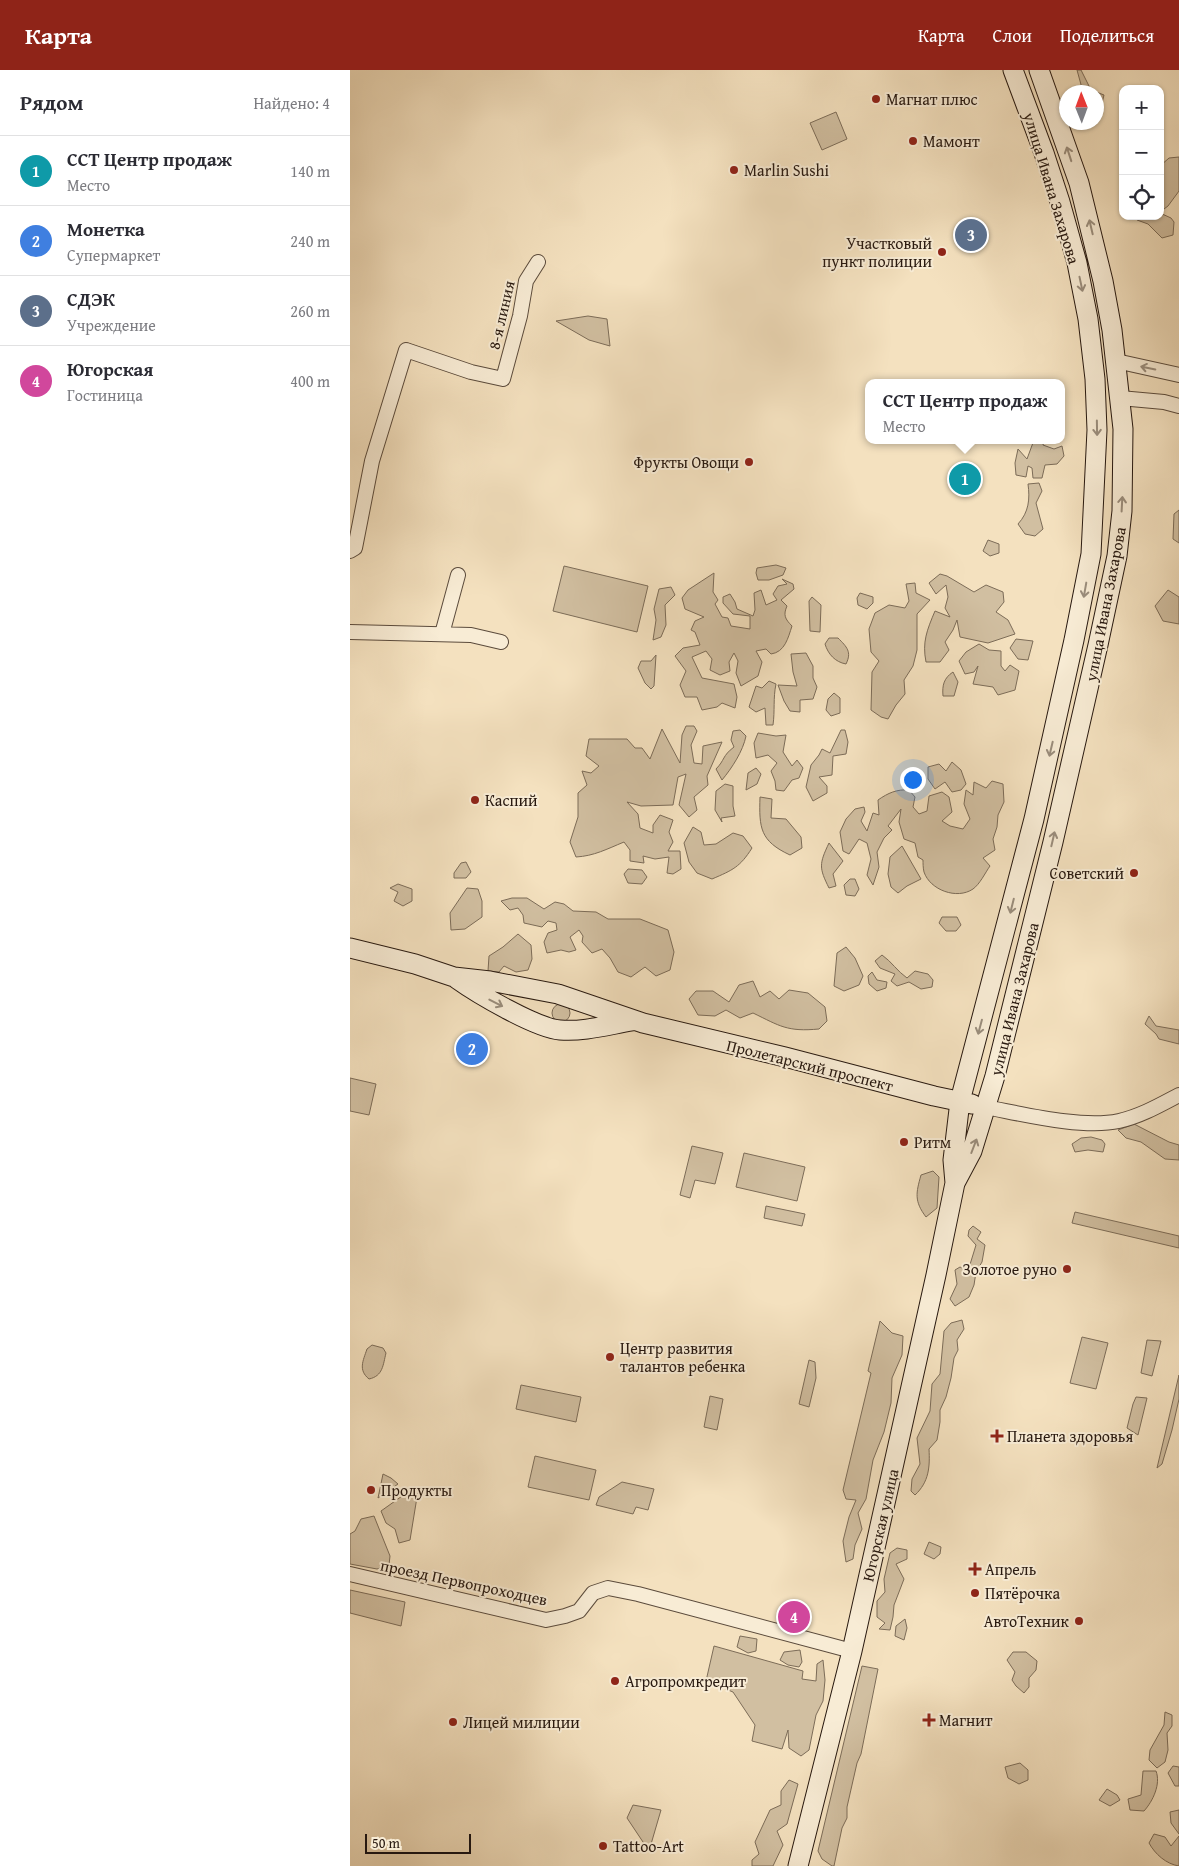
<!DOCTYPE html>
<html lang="ru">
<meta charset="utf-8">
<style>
body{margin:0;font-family:"Gentium Book Plus",serif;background:#f2f2f3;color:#2b2b33}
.controls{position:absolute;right:15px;top:15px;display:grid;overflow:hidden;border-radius:10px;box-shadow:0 1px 4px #0004}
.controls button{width:45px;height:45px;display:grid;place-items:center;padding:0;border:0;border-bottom:1px solid #e1e1e2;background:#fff;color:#2b2b33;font:25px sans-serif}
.compass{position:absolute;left:709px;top:15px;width:45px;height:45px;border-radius:50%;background:#fff;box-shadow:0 1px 4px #0004;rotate:359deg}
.scale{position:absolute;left:15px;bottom:12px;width:106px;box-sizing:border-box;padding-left:5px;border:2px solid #281910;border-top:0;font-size:14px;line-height:18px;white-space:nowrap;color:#281910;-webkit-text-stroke:4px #f8ecd5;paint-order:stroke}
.you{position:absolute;left:562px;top:709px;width:18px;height:18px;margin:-12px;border:4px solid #fff;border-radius:50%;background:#1a73e8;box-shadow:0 0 0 8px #1a73e833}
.badge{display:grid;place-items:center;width:32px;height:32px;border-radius:50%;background:#8f2418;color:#fff;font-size:16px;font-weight:700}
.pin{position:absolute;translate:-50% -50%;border:2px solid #fff;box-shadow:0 1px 5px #0006}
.popup{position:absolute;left:515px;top:309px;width:200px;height:65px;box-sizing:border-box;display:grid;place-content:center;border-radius:10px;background:#fff;filter:drop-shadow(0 1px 4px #0005);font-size:16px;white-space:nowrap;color:#7c7c81}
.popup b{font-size:19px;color:#2b2b33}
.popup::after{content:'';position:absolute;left:50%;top:100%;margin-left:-10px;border:10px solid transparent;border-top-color:#fff}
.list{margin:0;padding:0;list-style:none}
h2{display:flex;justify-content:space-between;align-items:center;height:65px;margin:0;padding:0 20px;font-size:21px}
h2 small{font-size:16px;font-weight:400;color:#7c7c81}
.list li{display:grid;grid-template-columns:32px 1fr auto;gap:15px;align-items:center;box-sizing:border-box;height:70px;padding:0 20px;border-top:1px solid #e1e1e2}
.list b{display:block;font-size:19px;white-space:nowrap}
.list p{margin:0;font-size:16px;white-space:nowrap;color:#7c7c81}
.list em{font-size:16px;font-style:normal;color:#7c7c81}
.icon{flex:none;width:28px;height:28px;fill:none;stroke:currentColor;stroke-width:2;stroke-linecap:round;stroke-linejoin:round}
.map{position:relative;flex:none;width:829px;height:1796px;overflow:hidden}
header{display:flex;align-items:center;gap:30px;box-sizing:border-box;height:70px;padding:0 25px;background:#8f2418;color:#fff}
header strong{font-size:24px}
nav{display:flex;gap:28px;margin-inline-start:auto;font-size:18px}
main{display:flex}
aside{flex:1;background:#fff}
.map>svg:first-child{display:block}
</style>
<header>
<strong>Карта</strong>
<nav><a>Карта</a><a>Слои</a><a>Поделиться</a></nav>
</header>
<main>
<aside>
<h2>Рядом<small>Найдено: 4</small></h2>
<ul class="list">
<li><span class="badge" style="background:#0f9aa8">1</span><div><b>CCТ Центр продаж</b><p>Место</p></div><em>140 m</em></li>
<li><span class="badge" style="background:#3f7fe0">2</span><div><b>Монетка</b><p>Супермаркет</p></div><em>240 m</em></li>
<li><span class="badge" style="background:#5c6f8a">3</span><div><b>СДЭК</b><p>Учреждение</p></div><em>260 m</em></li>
<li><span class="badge" style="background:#d1479c">4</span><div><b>Югорская</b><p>Гостиница</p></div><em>400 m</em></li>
</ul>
</aside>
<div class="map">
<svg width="829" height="1796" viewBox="0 0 829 1796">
<rect width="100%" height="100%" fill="#f4e1bf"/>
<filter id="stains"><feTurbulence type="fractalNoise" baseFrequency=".004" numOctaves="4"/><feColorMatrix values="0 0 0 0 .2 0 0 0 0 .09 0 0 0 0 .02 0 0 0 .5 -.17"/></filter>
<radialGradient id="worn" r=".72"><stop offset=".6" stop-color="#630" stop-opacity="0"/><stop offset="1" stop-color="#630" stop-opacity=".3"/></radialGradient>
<path fill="#d1bfa1" stroke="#7c6c58" d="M727 0H731L741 20 754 25 752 33H747L746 22H733Z
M486 42 497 69 472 80 460 53Z
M829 87V121L818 136 810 142V96L819 88Z
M810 143 821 148 824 152 823 165 812 168 798 154 787 150V146H810Z
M238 246 257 249 260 276 239 270 206 251Z
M684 370H694L693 375 704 379 712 376 714 386 707 394 695 395 692 408H683L682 398 678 396 676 407 666 405 665 393 668 379 677 389Z
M689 413 692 421 686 433 693 459 685 466 675 464 668 454C679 442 680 429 678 414Z
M829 440V473L823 469 824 444Z
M638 470 649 474V483L640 486 633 481Z
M426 495 436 498 433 505 419 510H408L406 503 407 498Z
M214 496 298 516 287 562 203 541Z
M364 503 363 522 368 530 365 534 372 547 378 548 381 556 400 559V546L383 544 373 533V527L380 524 385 532 387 539 403 546 405 540 404 523 411 520 416 535 427 530 423 524 428 516 437 514 432 509 443 514 444 519 431 530 437 536C433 545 435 549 442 556 438 568 435 582 421 584L416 579 406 581 412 592 408 606 391 616 386 603 388 591 384 583 379 592 380 601 370 605 360 600 362 589 356 581 342 587 352 608 384 614 387 627 385 638 372 633 367 637 352 640 347 627H335L330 615 336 601 325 586 333 578 350 575 345 562 341 560 345 551 354 547 335 539 332 528 338 520Z
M590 504 597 506 624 522 636 515 653 522 654 532 646 542 658 550 665 564 638 573 610 567 607 550 603 560 595 572 599 580 590 592H576C572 572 577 560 585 541L600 547 595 538 598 527 596 515 586 524 579 513Z
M565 513 566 523 580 530 567 544V580L563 596 554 610 555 624 546 635 538 649 531 647 521 640 522 602 529 591 521 582 519 559 525 543 539 535 555 538 559 531 556 514Z
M321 517 325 525 315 535 316 555 311 567 303 570 306 550 304 539 309 519Z
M818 520 829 527V554L813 551 805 536Z
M510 523 523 527V533L517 539 508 535 507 528Z
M462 527 471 535 470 562 460 561 459 531Z
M479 568H488C497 577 502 582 496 594 485 592 478 584 475 574Z
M666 569 683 571 678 590 668 589 660 578Z
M629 574 639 580 651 581V596L655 601 660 595 669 601 665 620 648 625 643 617 623 614 628 596 624 602 615 604 609 591 616 582Z
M456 583 463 596V608L467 617 463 629 450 630V642L440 641 434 631 428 615 447 616 443 602 441 584Z
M306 585 304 616 301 619 295 613 288 598 291 591H301Z
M603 602 608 612 604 626H593C592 615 594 608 603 602Z
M419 611 426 614C423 628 425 641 423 655H416L415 638 406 642 399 637 406 616 412 618Z
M484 623 490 628V643L481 646 476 640 478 629Z
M336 656H344L347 661 341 675 344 693 352 694 353 676 372 672 357 706 358 715 344 727 347 740 339 747 329 735 336 704 328 707 323 735 291 736 277 732 288 744 290 758 303 763V755L310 745 323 750 319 762 323 772 318 781H330L331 799 323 804 317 803 319 787 305 789 293 786 294 793 280 791V780L274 772C257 779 244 786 226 787L220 772 228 747V723L237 715 232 701 241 703 249 696 236 686 239 669H277L285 678H292L300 689 312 659 330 693 332 665Z
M390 660 396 666C393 681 382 698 372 710L366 699C375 690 372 686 384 677L381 670 383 661Z
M491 660H495L498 672 496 684 483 686 482 705 469 707 477 716V723L463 731 456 717 461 695 469 685 472 679 480 683Z
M408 663 426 666 436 665 433 682 442 696 447 690 453 698 449 708 442 710 434 721 426 720 425 711 421 701 427 693 418 685 406 688 404 673Z
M602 692 611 700 616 714 611 720 602 722 595 712 585 719 578 709V697L589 694 596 701Z
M406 698 411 704 407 714 396 720 398 703Z
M642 711 653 714 654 732 648 745 647 757 643 769 645 780 633 788 640 796C635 803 630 814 623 819 607 830 580 820 574 802 573 798 573 793 573 790L568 787 565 773 554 769 549 752 551 739 538 756 542 760 534 768 527 782 529 797 523 815 517 805 521 789 517 773 509 769 499 784 493 781 490 762 496 749 505 739 514 737 515 742 511 751 517 761 523 743 529 745 528 730C538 723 547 719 559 720L565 727 563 737 569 744 577 741 579 726 592 722 599 727 602 742 592 751 600 756 613 759 620 749 614 734 616 720 623 725 624 712 636 718Z
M375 714 383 716V736L385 746 371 748 372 752 365 740 366 721Z
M410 727 422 729 421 748 436 749 451 767 452 778 440 785C410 771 409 758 410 727Z
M343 757 351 762 354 775 366 774 383 763 393 766 402 778C390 797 383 800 362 809L347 803 339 792 334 773Z
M479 773 493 791 483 804 486 816 479 818C469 798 469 794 479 773Z
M552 776 571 809 557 816 548 823 541 817 538 804 540 787Z
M116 792 121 802 116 808H104V803L111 793Z
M278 799 292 800 297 807 292 814 278 813 274 804Z
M500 809H505L509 819 505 826 496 825 494 815Z
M48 814 62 819V831L53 836 44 831 48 822 40 818Z
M117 818 128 819 132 831V847L115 859 101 860 100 843Z
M162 828H177L194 839 205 832 214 834 223 841 246 842 258 849H290L318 860 324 882 320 900 306 906 295 897 281 907 268 902 260 888 252 879 242 883 232 872 233 866 229 860 220 867 226 880 219 882 211 880 197 883 194 872 198 863 207 860 206 853 198 851 192 857 174 853 173 845 168 838 160 840 151 831Z
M592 847H607L611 855 606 861H596L589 853Z
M168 864 181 875 182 889 178 900 166 902 154 896 149 902 138 901 139 886 153 877Z
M496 877 505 888 513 906 509 915 494 921 484 916 487 883Z
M532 885C542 892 547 901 557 908L565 901 578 904 583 910 582 917 571 919 559 912 547 916 541 911 545 904 530 898 525 891Z
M522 902 527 910 537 912 536 918 527 921 519 914 518 906Z
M403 911 410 927 420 921 429 929 439 920 458 923 475 937 477 951 469 959C437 962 430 956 403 943L390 948 376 940 365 946 348 945 339 929 346 921H363L379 932 389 915Z
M202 943a9 9 0 1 1 18 0a9 9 0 1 1-18 0Z
M799 946 806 956 829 960V974L809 969 806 964 795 954Z
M0 1008 26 1014 19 1045 0 1041Z
M784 1054 819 1072 829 1075V1090L815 1089 791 1072 776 1068 768 1060Z
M741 1067 752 1070 755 1074 753 1082 738 1080 725 1082 722 1074 731 1068Z
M342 1076 373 1083 365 1114 345 1110 340 1128 330 1125Z
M394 1083 455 1097 447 1131 386 1117Z
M583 1101 589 1107 587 1138 576 1147C564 1131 566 1123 571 1105Z
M416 1136 455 1144 452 1156 414 1148Z
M725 1142 829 1166V1178L722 1153Z
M623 1156 631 1162 627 1169 635 1175 632 1192 626 1202 624 1215 619 1227 605 1236 600 1229 607 1214 605 1200 610 1197 618 1201 626 1175 618 1166 619 1160Z
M612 1250 614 1259 607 1270 608 1280 604 1288 601 1308 596 1327 590 1340V1352L587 1370 579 1379C580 1397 579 1412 565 1425L561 1421 562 1409 570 1394 567 1368 580 1341 582 1314 590 1304 594 1261 601 1253Z
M530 1251 542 1263 553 1266 552 1285 542 1308 541 1333 534 1362 523 1390 516 1429 508 1443 512 1459 505 1475 503 1489 496 1492 493 1471 499 1447 506 1430 496 1429 493 1420 521 1303 518 1301Z
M732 1267 758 1273 746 1319 720 1313Z
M797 1270 811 1271 802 1306 791 1303Z
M22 1275 33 1278 36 1283C33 1295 33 1306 19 1309 8 1300 13 1291 17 1279Z
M459 1290 465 1292 466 1308 459 1337 449 1334Z
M829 1305V1329L822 1360 812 1394 807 1398Z
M171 1315 231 1327 226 1352 166 1339Z
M360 1326 373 1329 367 1360 354 1357Z
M786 1327 797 1328 788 1365 777 1358 783 1334Z
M185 1386 246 1400 239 1430 178 1417Z
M33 1404 41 1408 48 1414 28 1428Z
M272 1412 304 1419 298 1440 286 1437 283 1444 246 1435 249 1427Z
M62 1419 68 1421 60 1470 49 1473 45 1459 36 1453 31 1441Z
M24 1446 40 1486 39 1495 27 1499 0 1494V1464L5 1461 11 1449Z
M579 1472 591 1477 590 1484 584 1489 574 1484Z
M547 1478 557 1480V1489L546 1494 554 1509 544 1535 543 1547 540 1560 529 1559 535 1553 527 1547V1531L535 1522 534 1509 540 1483Z
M0 1520 55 1532 51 1556 0 1543Z
M555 1549 557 1558 554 1570 545 1566 546 1556Z
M390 1566 407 1569 406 1581 398 1583 387 1577Z
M364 1576 453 1601 452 1609 466 1611 467 1594 473 1590 475 1610 473 1631 466 1645 459 1680 451 1686 439 1678 438 1660 432 1679 402 1671 405 1655 383 1622 356 1611Z
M450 1580 452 1592 449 1597 438 1595 430 1590 434 1582Z
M663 1582H676L687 1591 686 1600 679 1608V1617L674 1623 666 1616 662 1610 665 1602 657 1590Z
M512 1596 528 1599 511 1684 507 1693 497 1737V1748L492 1758 484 1796H482L472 1789 468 1781Z
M815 1642 822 1645V1656L817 1663 818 1680 815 1692 807 1698 799 1690 800 1680 814 1655Z
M670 1693 678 1700V1710L669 1714 658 1708 655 1697Z
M823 1696 829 1697V1716H825L818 1703Z
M793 1701H806C811 1714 803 1731 794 1741L780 1740 778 1729 791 1725Z
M439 1710 448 1714 437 1754 427 1761 433 1775 423 1796H402V1790L409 1784 405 1772 420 1740 431 1735V1721Z
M757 1719 767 1725 770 1730 760 1736 749 1730Z
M283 1735 311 1740 299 1781 277 1748Z
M829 1740V1764L821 1753 820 1742Z
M804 1764 815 1767 821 1776 829 1766V1796C816 1794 805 1784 799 1773Z"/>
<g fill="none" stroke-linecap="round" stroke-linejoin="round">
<defs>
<path id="minor" d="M766 291 829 305
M770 328 814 332 829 336
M0 481 5 478 22 391 56 280 121 302 153 309 170 246 176 211 188 192
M0 562 121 565 151 572
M92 564 108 505
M635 1037C673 1044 732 1059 769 1051 791 1046 810 1035 829 1025
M0 1504 196 1550 215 1546 229 1541 243 1523 258 1518 288 1524 502 1581"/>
<path id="secondary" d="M0 878 65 894 104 907 140 911 208 924 293 953 435 987 584 1026 622 1034
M107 909C128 924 186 958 210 960 233 962 258 955 282 951
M605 1113 622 1081 645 1006 703 772 748 575 767 486 772 441 773 359 762 260 753 211 729 113 689 0
M448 1796 502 1581 586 1205 605 1113 603 1090 610 1031 684 749 724 570 741 484 747 360 745 309 738 249 727 193 710 132 694 83 663 0"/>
</defs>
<use href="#minor" stroke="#5b4b3c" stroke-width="16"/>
<use href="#secondary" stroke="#281910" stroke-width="21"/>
<use href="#minor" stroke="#f8ecd5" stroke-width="14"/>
<use href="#secondary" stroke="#f8ecd5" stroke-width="19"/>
</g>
<defs><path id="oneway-shaft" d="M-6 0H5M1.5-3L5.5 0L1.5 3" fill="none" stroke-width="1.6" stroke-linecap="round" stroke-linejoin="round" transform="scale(1.25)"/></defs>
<g stroke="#9a8d7c">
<use href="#oneway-shaft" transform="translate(719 84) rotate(-108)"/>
<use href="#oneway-shaft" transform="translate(741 157) rotate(-103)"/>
<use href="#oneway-shaft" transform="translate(731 214) rotate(78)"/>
<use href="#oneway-shaft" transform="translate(798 298) rotate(-168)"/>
<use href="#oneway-shaft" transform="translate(747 358) rotate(89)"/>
<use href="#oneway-shaft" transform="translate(772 434) rotate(-87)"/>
<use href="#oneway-shaft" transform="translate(735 520) rotate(100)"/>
<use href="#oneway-shaft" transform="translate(701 679) rotate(103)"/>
<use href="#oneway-shaft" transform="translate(703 769) rotate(-77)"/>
<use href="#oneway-shaft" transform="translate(662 836) rotate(104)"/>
<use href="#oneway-shaft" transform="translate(146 933) rotate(27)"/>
<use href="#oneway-shaft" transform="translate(630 957) rotate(105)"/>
<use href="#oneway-shaft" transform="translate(624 1076) rotate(-69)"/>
</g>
<g fill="#8f2418" stroke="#f8ecd5" stroke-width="2">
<circle cx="526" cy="29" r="5"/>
<circle cx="563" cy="71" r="5"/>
<circle cx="384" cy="100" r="5"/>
<circle cx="592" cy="182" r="5"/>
<circle cx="399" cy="392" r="5"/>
<circle cx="125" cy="730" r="5"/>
<circle cx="784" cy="803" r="5"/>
<circle cx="554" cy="1072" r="5"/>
<circle cx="717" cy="1199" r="5"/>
<circle cx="260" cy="1287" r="5"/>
<path d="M644.5 1358.5h5v5h5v5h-5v5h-5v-5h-5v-5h5z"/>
<circle cx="21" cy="1420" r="5"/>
<path d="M622.5 1491.5h5v5h5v5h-5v5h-5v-5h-5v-5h5z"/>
<circle cx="625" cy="1523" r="5"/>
<circle cx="729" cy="1551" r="5"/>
<circle cx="265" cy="1611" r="5"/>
<path d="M576.5 1642.5h5v5h5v5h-5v5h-5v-5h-5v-5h5z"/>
<circle cx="103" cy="1652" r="5"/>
<circle cx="253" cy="1776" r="5"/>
</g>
<g text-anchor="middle" stroke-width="4" stroke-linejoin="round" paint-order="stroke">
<g font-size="16" fill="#281910" stroke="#f8ecd5" text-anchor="start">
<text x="536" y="35">Магнат плюс</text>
<text x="573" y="77">Мамонт</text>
<text x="394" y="106">Marlin Sushi</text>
<text x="582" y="179" text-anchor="end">Участковый<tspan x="582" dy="18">пункт полиции</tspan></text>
<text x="389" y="398" text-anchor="end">Фрукты Овощи</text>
<text x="135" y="736">Каспий</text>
<text x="774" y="809" text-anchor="end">Советский</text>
<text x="564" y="1078">Ритм</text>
<text x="707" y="1205" text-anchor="end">Золотое руно</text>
<text x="270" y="1284">Центр развития<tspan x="270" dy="18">талантов ребенка</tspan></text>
<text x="657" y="1372">Планета здоровья</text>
<text x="31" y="1426">Продукты</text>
<text x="635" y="1505">Апрель</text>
<text x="635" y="1529">Пятёрочка</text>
<text x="719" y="1557" text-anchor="end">АвтоТехник</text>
<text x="275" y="1617">Агропромкредит</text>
<text x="589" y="1656">Магнит</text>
<text x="113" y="1658">Лицей милиции</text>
<text x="263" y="1782">Tattoo-Art</text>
</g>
<g font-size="16" fill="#281910" stroke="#f8ecd5">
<text transform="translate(702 118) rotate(73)" y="6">улица Ивана Захарова</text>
<text transform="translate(151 245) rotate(-77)" y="6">8-я линия</text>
<text transform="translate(755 534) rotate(-79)" y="6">улица Ивана Захарова</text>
<text transform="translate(664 929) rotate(-76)" y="6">улица Ивана Захарова</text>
<text transform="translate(460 995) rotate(14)" y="6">Пролетарский проспект</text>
<text transform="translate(530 1455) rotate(-77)" y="6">Югорская улица</text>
<text transform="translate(114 1512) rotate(12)" y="6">проезд Первопроходцев</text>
</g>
</g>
<rect width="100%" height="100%" filter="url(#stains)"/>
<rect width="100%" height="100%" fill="url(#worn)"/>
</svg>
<div class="controls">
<button>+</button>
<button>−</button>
<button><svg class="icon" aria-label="locate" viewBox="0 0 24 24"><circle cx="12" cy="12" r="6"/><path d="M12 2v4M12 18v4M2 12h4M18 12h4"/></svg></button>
</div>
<svg class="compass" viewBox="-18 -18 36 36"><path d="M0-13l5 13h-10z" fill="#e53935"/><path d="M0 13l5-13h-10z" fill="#7c7c81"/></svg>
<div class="scale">50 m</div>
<div class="you"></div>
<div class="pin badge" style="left:615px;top:409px;background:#0f9aa8">1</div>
<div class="popup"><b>CCТ Центр продаж</b>Место</div>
<div class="pin badge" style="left:122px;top:979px;background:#3f7fe0">2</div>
<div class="pin badge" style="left:621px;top:165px;background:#5c6f8a">3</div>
<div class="pin badge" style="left:444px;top:1547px;background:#d1479c">4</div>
</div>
</main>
